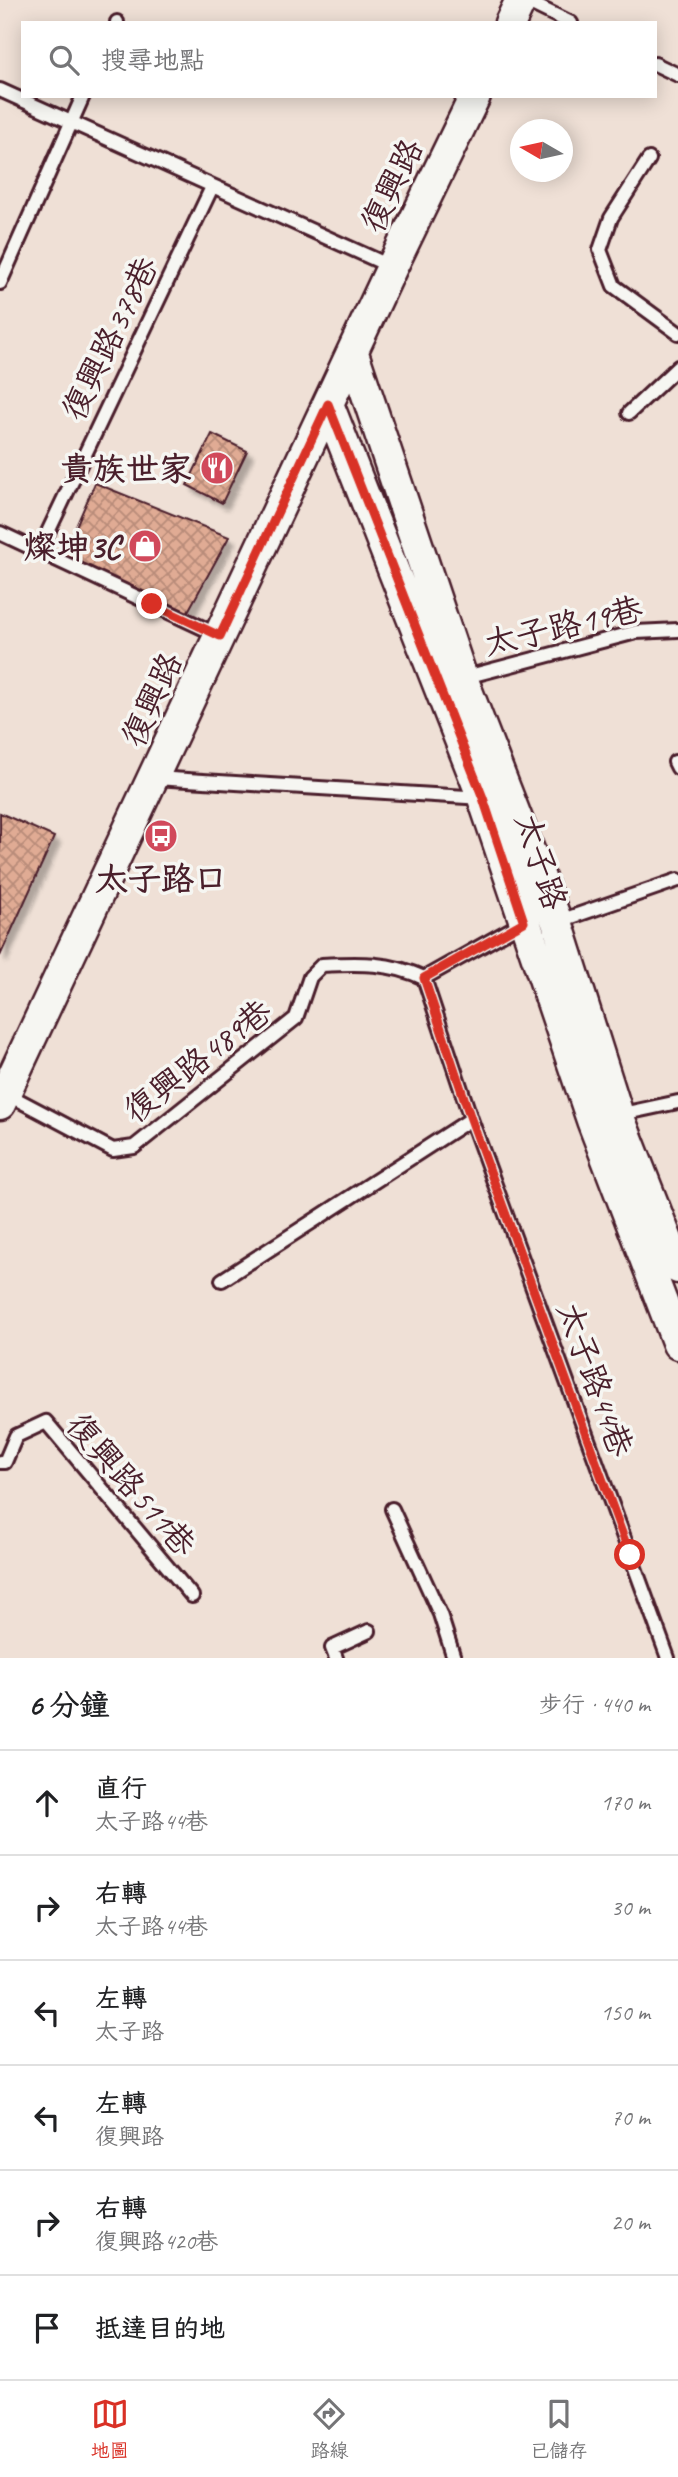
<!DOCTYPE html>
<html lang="zh-TW">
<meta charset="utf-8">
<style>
body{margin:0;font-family:Caveat,"LXGW WenKai TC",sans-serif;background:#f6f6f6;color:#202124}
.compass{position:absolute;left:510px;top:119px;width:63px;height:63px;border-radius:50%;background:#fff;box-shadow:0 4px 18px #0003;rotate:279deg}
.stop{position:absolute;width:21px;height:21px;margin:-16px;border:5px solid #d93025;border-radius:50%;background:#fff}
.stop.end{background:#d93025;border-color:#fff;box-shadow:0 2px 7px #0008}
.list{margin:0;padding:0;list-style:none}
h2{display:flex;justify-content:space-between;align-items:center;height:91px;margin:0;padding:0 28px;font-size:30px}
h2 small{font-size:23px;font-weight:400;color:#757577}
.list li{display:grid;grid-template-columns:46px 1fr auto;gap:21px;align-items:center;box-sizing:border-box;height:105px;padding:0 28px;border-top:2px solid #e0e0e0}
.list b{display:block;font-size:26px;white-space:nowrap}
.list p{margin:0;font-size:23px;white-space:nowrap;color:#757577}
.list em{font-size:23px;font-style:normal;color:#757577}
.icon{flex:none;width:38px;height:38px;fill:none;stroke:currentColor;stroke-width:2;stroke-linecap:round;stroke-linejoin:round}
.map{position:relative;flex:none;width:678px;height:1658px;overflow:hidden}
.search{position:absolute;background:#fff;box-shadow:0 4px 18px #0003;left:21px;right:21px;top:21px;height:77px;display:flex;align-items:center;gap:18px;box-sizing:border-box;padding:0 24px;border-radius:0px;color:#757577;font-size:26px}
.sheet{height:721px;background:#fff}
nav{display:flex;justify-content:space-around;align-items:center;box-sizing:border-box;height:98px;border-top:2px solid #e0e0e0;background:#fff;font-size:19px;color:#757577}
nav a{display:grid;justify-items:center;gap:4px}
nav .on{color:#d93025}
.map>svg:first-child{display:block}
</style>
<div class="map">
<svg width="678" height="1658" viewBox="0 0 678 1658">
<defs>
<pattern id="building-cross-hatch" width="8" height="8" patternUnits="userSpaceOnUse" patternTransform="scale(1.75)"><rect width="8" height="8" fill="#e0ab94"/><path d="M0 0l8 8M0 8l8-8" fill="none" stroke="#b88b79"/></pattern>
<filter id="shadow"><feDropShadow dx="6" dy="6" stdDeviation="2" flood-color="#0004"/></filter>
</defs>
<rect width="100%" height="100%" fill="#efe0d6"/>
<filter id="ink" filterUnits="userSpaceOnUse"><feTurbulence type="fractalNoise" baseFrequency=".0143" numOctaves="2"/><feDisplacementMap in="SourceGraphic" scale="14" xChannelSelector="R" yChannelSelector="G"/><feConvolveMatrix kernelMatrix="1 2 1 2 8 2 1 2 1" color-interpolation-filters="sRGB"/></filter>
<g filter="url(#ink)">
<path fill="url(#building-cross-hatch)" stroke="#4a1f2b" stroke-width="2" filter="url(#shadow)" d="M212 434 247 451 222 503 187 485Z
M95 483 229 537 186 615 63 556Z
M0 813 54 837 0 956Z"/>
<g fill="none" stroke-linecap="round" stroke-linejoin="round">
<defs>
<path id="service" d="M524 0 571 23
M117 23V22
M655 64 678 75
M0 90 392 267
M649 159 611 218 600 250 614 286 678 333
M0 283 83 96
M629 413 678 367
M0 533 218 635
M39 551 212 187
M462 678 636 632 678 630
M675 762 678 768
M155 778 483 798
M557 922 678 880
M424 978 471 1119 668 1658
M5 1093 113 1150 134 1147 296 1018 310 977 322 965C359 963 390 962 424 978L524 922
M617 1115 678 1102
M222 1280 471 1119
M0 1462H5L16 1436 46 1422 192 1596
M392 1509 440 1614 454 1658
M336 1658 332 1648 369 1631"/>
<path id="tertiary" d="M510 23 521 0
M353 353 462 678 557 922 618 1115 678 1268
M328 404 483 798 592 1120 678 1344
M0 1104 392 267 475 96"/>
</defs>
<use href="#service" stroke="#4a1f2b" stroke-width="18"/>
<use href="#tertiary" stroke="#4a1f2b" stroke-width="35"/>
<use href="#service" stroke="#f6f6f2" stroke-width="12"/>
<use href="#tertiary" stroke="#f6f6f2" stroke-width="30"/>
</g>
</g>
<g fill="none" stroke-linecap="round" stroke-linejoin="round" filter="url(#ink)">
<path stroke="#d93025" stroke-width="9" d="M152 604 220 636 328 404 483 798 524 922 424 978 471 1119 630 1555"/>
</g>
<defs>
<symbol id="restaurant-disc" viewBox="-11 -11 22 22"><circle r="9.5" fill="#d1495b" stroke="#f6f6f2"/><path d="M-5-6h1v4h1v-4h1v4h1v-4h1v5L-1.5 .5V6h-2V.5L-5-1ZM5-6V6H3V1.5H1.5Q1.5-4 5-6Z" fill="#fff"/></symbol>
<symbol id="shop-disc" viewBox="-11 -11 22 22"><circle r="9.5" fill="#d1495b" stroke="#f6f6f2"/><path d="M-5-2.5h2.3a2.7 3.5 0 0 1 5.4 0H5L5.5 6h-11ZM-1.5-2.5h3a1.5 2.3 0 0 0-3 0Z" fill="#fff"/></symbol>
<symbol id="bus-disc" viewBox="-11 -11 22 22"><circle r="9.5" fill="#d1495b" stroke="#f6f6f2"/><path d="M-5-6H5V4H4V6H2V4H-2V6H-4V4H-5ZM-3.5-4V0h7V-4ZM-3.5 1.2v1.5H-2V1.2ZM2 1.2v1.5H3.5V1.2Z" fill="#fff"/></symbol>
</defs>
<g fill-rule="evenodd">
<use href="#restaurant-disc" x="198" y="449" width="38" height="38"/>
<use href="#shop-disc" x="126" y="527" width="38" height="38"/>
<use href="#bus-disc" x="142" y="817" width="38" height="38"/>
</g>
<g text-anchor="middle" stroke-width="7" stroke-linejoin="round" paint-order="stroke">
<g font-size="33" fill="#4a1f2b" stroke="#f6f6f2">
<text transform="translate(391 185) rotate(-64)" y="12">復興路</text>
<text transform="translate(109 338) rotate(-64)" y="12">復興路378巷</text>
<text transform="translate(563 625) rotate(-13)" y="12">太子路19巷</text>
<text transform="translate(151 699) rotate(-65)" y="12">復興路</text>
<text transform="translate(542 861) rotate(72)" y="12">太子路</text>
<text transform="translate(197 1060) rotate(-38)" y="12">復興路489巷</text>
<text transform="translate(596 1379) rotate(70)" y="12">太子路44巷</text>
<text transform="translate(132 1484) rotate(49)" y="12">復興路511巷</text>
</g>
<g font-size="33" font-weight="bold" fill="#4a1f2b" stroke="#f6f6f2" text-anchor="end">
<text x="192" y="480">貴族世家</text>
<text x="120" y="558">燦坤3C</text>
<text x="161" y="890" text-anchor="middle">太子路口</text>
</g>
</g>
</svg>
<svg class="compass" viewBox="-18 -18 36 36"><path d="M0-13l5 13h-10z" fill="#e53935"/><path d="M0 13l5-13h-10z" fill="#757577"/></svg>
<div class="stop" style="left:630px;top:1555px"></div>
<div class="stop end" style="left:152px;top:604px"></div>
<div class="search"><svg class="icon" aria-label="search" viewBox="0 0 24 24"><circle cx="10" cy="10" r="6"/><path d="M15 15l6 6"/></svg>搜尋地點</div>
</div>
<section class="sheet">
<h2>6 分鐘<small>步行 · 440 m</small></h2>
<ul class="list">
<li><svg class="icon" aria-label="ahead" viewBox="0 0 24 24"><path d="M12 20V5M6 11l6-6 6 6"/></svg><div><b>直行</b><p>太子路44巷</p></div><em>170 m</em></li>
<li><svg class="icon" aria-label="right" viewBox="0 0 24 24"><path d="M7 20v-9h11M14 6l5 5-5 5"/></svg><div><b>右轉</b><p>太子路44巷</p></div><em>30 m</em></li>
<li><svg class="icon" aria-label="left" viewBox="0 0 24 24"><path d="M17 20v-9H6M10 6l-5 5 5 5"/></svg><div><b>左轉</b><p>太子路</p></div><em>150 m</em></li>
<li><svg class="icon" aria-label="left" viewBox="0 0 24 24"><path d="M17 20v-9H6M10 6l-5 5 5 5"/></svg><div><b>左轉</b><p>復興路</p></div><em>70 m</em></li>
<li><svg class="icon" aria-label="right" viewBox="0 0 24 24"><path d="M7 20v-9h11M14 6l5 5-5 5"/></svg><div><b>右轉</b><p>復興路420巷</p></div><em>20 m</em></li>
<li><svg class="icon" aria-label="arrive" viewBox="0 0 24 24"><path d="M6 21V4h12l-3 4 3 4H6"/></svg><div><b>抵達目的地</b></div></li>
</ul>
</section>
<nav>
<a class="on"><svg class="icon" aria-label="map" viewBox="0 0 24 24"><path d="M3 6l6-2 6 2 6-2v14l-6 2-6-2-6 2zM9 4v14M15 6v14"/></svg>地圖</a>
<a><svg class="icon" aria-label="directions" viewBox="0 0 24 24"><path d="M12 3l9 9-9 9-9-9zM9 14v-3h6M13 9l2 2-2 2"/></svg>路線</a>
<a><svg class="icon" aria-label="saved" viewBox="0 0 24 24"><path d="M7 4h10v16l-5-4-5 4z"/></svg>已儲存</a>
</nav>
